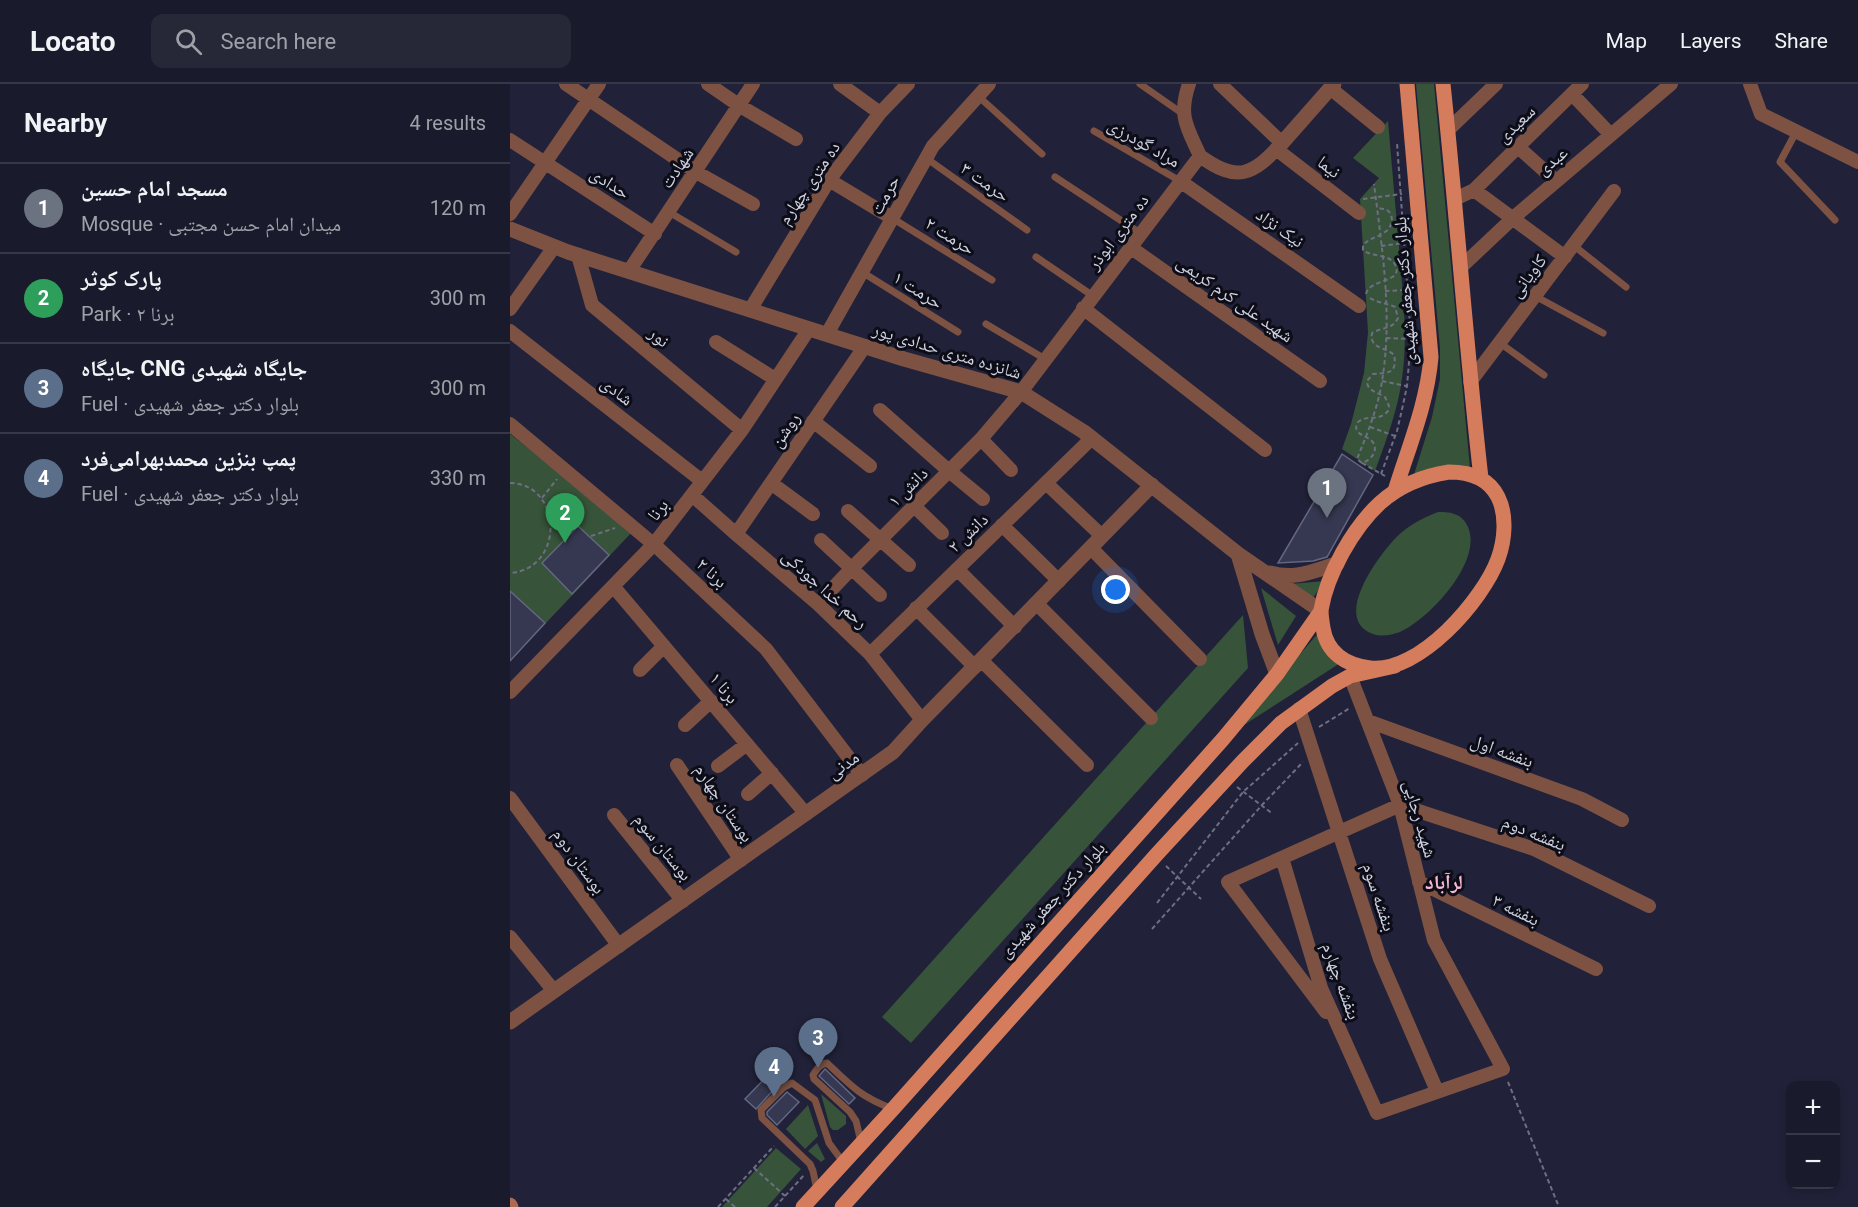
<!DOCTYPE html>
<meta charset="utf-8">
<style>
body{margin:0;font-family:Roboto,"Noto Naskh Arabic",sans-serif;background:#262737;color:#f1f3f6}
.controls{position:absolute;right:18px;bottom:18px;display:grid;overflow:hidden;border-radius:12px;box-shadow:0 3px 9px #0003}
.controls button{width:54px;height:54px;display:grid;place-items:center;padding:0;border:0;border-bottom:2px solid #373847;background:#191a2b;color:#f1f3f6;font:30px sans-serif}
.you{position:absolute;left:606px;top:506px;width:21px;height:21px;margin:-15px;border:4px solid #fff;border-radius:50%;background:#1a73e8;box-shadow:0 0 0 9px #1a73e833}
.badge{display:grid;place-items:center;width:39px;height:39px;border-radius:50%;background:#ea580c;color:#fff;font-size:20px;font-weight:700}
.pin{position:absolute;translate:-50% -50px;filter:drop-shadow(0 2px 3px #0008)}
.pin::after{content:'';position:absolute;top:32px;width:21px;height:18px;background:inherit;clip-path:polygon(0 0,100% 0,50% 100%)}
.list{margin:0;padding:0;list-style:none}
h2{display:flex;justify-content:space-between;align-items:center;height:78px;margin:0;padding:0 24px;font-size:26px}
h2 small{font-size:20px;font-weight:400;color:#9fa1a9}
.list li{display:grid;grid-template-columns:39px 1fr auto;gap:18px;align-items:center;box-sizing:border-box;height:90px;padding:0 24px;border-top:2px solid #373847}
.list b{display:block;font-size:22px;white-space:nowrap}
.list p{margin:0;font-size:20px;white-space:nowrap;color:#9fa1a9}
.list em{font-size:20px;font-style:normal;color:#9fa1a9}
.icon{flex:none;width:33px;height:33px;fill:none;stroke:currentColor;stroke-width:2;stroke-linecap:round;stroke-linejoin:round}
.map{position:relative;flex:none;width:1348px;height:1123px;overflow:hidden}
header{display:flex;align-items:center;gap:36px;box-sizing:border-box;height:84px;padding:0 30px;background:#191a2b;border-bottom:2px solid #373847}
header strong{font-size:28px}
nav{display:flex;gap:33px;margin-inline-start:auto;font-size:21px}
.search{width:420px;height:54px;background:#262737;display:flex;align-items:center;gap:15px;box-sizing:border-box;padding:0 21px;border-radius:12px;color:#9fa1a9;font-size:22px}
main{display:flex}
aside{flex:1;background:#191a2b}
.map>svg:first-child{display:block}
</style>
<header>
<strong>Locato</strong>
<div class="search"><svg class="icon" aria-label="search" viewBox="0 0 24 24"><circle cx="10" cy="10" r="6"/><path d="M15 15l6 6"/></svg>Search here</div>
<nav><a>Map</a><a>Layers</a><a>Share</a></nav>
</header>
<main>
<aside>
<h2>Nearby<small>4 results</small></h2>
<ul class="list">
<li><span class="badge" style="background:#6b7280">1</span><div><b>مسجد امام حسین</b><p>Mosque · میدان امام حسن مجتبی</p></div><em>120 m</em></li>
<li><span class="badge" style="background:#2e9e5b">2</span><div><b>پارک کوثر</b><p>Park · برنا ۲</p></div><em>300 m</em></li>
<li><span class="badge" style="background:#5c6f8a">3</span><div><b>جایگاه CNG جایگاه شهیدی</b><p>Fuel · بلوار دکتر جعفر شهیدی</p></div><em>300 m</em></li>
<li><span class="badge" style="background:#5c6f8a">4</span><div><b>پمپ بنزین محمد‌بهرامی‌فرد</b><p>Fuel · بلوار دکتر جعفر شهیدی</p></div><em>330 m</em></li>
</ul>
</aside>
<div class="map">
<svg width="1348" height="1123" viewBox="0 0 1348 1123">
<rect width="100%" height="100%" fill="#212239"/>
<path fill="#375339" d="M906 0H924L961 395 945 392 902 397 922 333 930 295V264Z
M878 37C882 83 886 129 890 175 893 214 898 254 892 294 888 326 876 357 865 387L832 365 841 340 854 289 858 248 850 115 869 94 843 74Z
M0 350 123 447 0 577Z
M928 428C942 428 952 430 958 443 973 478 919 535 890 548 882 551 871 553 863 550 819 535 873 464 892 448 903 439 915 433 928 428Z
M815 497 802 515 780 500Z
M751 504 786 532 768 561Z
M733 531 738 584 401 959 372 933Z
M811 546 838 574 720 650Z
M311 1010 336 1032V1040L328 1046H323L320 1043Z
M298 1021 308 1052 295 1065 276 1045Z
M307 1059 315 1075 311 1078 298 1067Z
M266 1064 291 1085 257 1123H212Z"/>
<path fill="#363851" stroke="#646782" stroke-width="1.5" d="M832 370 863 391 817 473 803 477 768 479Z
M68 442 99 471 62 510 32 479Z
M0 507 35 539 0 577Z
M315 985 345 1014 339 1020 309 992Z
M259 990 269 1000 246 1025 235 1015Z
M277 1008 289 1018 267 1041 257 1031V1028Z"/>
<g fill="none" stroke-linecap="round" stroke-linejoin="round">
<path stroke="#6d6f83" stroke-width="2" stroke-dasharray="4.5 3" stroke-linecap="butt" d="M853 115 892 110
M871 162 894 159
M875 207 898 206
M856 210C859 194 897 199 884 179 878 170 862 173 853 166V161C861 153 867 154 875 148 882 144 885 131 877 126 875 125 868 124 867 124
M860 214C868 219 877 219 885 223L888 234C882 246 872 243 862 249 859 265 876 263 884 271 888 290 877 289 863 290L857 297C857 307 867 308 875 313L879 322 878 327C869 338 858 330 848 338 846 343 845 343 848 348 852 352 857 353 861 356 870 365 862 376 852 379L847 375C857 350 868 324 872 297 883 232 872 164 864 100
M876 254 900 255
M872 297 896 302
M860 343 885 352
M852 379 875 392
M871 390 887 347 893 321 897 302 901 255 887 59
M0 399C53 400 55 485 0 489
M32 414 47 395
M81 452 105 444
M809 643 840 624
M727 703 763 730
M656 782 691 815
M647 819 733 708 788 659
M642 845 752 721 793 678
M998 998 1049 1123
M244 1084 275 1112
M216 1115 225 1123
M208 1123 264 1062
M265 1123 295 1090"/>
<path stroke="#7d5243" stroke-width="7" d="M630 0 673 30
M468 12 532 70
M584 47 670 97
M1286 48 1270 78 1325 136
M416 74 517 146
M545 93 630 149
M159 128 226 168
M382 134 482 196
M1063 161 1116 203
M526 173 583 212
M352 188 448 248
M1025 212 1093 249
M476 240 535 275
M990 259 1034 291
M351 1058 346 1037 340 1028 304 995 303 991C307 985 310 980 317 979 341 1002 351 1013 383 1025
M307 1106 303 1087 300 1080 252 1034 251 1026 274 1003 282 999 305 1016 319 1059 333 1078"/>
<path stroke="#7d5243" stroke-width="14" d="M56 0 186 88 243 120
M198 0 230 22 286 55
M330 0 370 29
M1240 0 1251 30 1348 78
M820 4 868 43
M1062 10 1101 51
M938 46 986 0
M0 56 145 150
M1008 63 1046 97
M766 65 849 129
M690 72C727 99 742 92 772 59L710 0
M319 96 382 134
M670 97 849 222
M964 106 1072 0
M945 115 964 106 1055 173
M0 130 89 0
M620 163 810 297
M68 171 82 221 232 346
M950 184 1003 134 1161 0
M119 187 243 0
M573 224 755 366
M0 225 44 163
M240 226 319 96 370 29 398 0
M0 247 192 397
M317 250 423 62 479 0
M206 258 265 295
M960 298 1104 107
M370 326 439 387 473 415
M303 337 360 382
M0 340 148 464 256 565 352 691
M471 355 501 386
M261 399 303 430
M536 399 592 452
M182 411 226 450 308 520 360 570 412 636
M404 422 432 449
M338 427 399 481
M492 441 549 497
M226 450 355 262
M311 456 370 511
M581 464 690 575
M447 485 505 543
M103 502 296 730
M308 520 341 485 471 355 511 308 690 72C677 43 668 32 679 0
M527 520 641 634
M406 524 465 583
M360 570 582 354
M472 577 577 681
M130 586 154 562
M0 608 144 460 232 346 299 245
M789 625 870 875 927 1007
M858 637 1072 715 1112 736
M175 641 201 617
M167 681 231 776
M208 682 237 660
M238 710 262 689
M0 714 109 862
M104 731 173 817
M772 774 811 904 867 1029 993 985 924 856 890 721 840 592
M909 798 1086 885
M0 853 44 907
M816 928 718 798 890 721 1024 765 1139 822"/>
<path stroke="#7d5243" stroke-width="15" d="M772 59 824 0
M0 145 58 168 394 275 511 308 574 348 728 470 811 527
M728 470 752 550 767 590
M760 489C786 496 802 487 827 480
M0 938 383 668 412 636 642 401"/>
<path stroke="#ae6a52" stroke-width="15" d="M0 1121 1 1123"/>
<path stroke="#d57c5d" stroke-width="15" d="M933 0C947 131 956 263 971 394
M939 388C959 388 978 393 988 413 997 431 995 456 988 475 973 516 909 590 860 584 836 581 817 569 813 544 812 538 811 531 811 526 817 490 843 444 870 419 889 402 913 392 939 388Z
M885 407C899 362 917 320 921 273L897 0
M293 1123 383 1025 713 655 767 590 811 527
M332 1123 647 770 733 677 771 639 822 602 840 592 885 582"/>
</g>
<g text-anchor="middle" stroke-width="6" stroke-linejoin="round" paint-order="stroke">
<g font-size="18" fill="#d0d2e2" stroke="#0c0d17">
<text transform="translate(1006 40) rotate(-44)" y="6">سعیدی</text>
<text transform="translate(634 59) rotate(30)" y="6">مراد گودرزی</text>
<text transform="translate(1042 77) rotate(-40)" y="6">عبدی</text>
<text transform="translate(819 83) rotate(38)" y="6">نیما</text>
<text transform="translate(167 84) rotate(-56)" y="6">شهادت</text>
<text transform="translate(475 98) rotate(35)" y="6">حرمت ۳</text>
<text transform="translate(100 99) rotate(33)" y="6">حدادی</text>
<text transform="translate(299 99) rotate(-56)" y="6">ده متری چهارم</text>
<text transform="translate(375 111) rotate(-61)" y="6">حرمت</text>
<text transform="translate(770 144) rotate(35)" y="6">نیک نژاد</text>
<text transform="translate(608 148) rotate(-53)" y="6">ده متری ابوذر</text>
<text transform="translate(440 152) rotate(32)" y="6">حرمت ۲</text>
<text transform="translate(1018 192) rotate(-53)" y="6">کاویانی</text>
<text transform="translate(408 206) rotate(32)" y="6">حرمت ۱</text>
<text transform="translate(895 207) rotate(-94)" y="6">بلوار دکتر جعفر شهیدی</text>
<text transform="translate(725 215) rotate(35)" y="6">شهید علی کرم کریمی</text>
<text transform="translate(149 253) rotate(40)" y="6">نور</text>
<text transform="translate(437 267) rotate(17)" y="6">شانزده متری حدادی پور</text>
<text transform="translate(107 307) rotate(38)" y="6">شادی</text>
<text transform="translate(275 346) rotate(-56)" y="6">روشن</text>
<text transform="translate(398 403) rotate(-45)" y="6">دانش ۱</text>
<text transform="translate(148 426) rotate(-52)" y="6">برنا</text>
<text transform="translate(458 449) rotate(-44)" y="6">دانش ۲</text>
<text transform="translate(202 489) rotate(43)" y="6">برنا ۲</text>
<text transform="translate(315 505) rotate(42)" y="6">رحم خدا جودکی</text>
<text transform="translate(214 604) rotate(50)" y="6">برنا ۱</text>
<text transform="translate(992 667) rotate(20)" y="6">بنفشه اول</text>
<text transform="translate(333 681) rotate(-35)" y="6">مدنی</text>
<text transform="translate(214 719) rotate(56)" y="6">بوستان چهارم</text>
<text transform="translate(910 735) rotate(74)" y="6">شهید رجایی</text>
<text transform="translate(1024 749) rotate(22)" y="6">بنفشه دوم</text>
<text transform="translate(153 763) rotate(51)" y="6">بوستان سوم</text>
<text transform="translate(69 777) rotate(54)" y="6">بوستان دوم</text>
<text transform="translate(869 813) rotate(72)" y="6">بنفشه سوم</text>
<text transform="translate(542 816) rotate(-48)" y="6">بلوار دکتر جعفر شهیدی</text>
<text transform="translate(1006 826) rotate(26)" y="6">بنفشه ۳</text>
<text transform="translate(831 897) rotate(70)" y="6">بنفشه چهارم</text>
</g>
<g font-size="20" font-weight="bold" fill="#f6b8d4" stroke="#0c0d17">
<text x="934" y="805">لرآباد</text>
</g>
</g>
</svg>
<div class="controls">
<button>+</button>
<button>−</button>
</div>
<div class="you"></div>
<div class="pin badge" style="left:817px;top:434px;background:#6b7280">1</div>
<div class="pin badge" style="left:55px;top:459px;background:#2e9e5b">2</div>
<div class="pin badge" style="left:308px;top:984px;background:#5c6f8a">3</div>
<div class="pin badge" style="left:264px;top:1013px;background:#5c6f8a">4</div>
</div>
</main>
